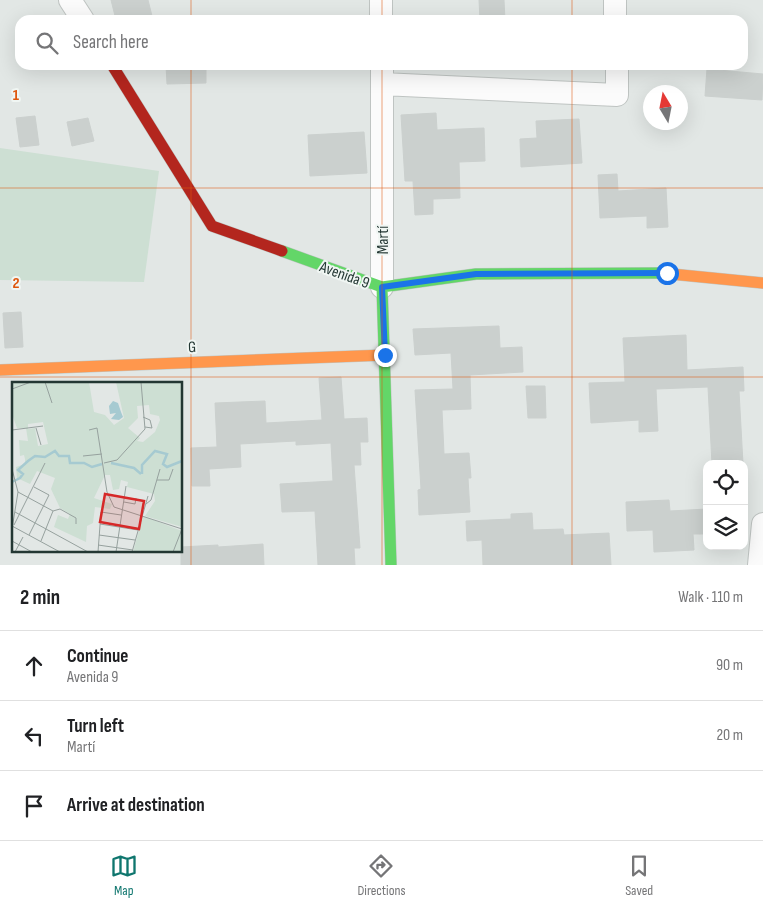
<!DOCTYPE html>
<meta charset="utf-8">
<style>
body{margin:0;font-family:"Sofia Sans Condensed",sans-serif;background:#f2f2f2;color:#202124}
.controls{position:absolute;right:15px;bottom:15px;display:grid;overflow:hidden;border-radius:10px;box-shadow:0 5px 20px #0002}
.controls button{width:45px;height:45px;display:grid;place-items:center;padding:0;border:0;border-bottom:1px solid #e0e0e0;background:#fff;color:#202124;font:25px sans-serif}
.compass{position:absolute;left:643px;top:85px;width:45px;height:45px;border-radius:50%;background:#fff;box-shadow:0 5px 20px #0002;rotate:350deg}
.stop{position:absolute;width:15px;height:15px;margin:-11px;border:4px solid #1a73e8;border-radius:50%;background:#fff}
.stop.end{background:#1a73e8;border-color:#fff;box-shadow:0 1px 5px #0008}
.list{margin:0;padding:0;list-style:none}
h2{display:flex;justify-content:space-between;align-items:center;height:65px;margin:0;padding:0 20px;font-size:21px}
h2 small{font-size:16px;font-weight:400;color:#757577}
.list li{display:grid;grid-template-columns:32px 1fr auto;gap:15px;align-items:center;box-sizing:border-box;height:70px;padding:0 20px;border-top:1px solid #e0e0e0}
.list b{display:block;font-size:19px;white-space:nowrap}
.list p{margin:0;font-size:16px;white-space:nowrap;color:#757577}
.list em{font-size:16px;font-style:normal;color:#757577}
.icon{flex:none;width:28px;height:28px;fill:none;stroke:currentColor;stroke-width:2;stroke-linecap:round;stroke-linejoin:round}
.map{position:relative;flex:none;width:763px;height:565px;overflow:hidden}
.search{position:absolute;background:#fff;box-shadow:0 5px 20px #0002;left:15px;right:15px;top:15px;height:55px;display:flex;align-items:center;gap:12px;box-sizing:border-box;padding:0 18px;border-radius:15px;color:#757577;font-size:19px}
.sheet{height:275px;background:#fff}
nav{display:flex;justify-content:space-around;align-items:center;box-sizing:border-box;height:70px;border-top:1px solid #e0e0e0;background:#fff;font-size:14px;color:#757577}
nav a{display:grid;justify-items:center;gap:2px}
nav .on{color:#0f766e}
.map>svg:first-child{display:block}
</style>
<div class="map">
<svg width="763" height="565" viewBox="0 0 763 565">
<rect width="100%" height="100%" fill="#e2e7e5"/>
<path fill="#cddfd3" d="M0 148 159 171 144 282 0 280Z"/>
<path fill="#cbd0ce" stroke="#cbd0ce" d="M111 0H148L153 20H116Z
M479 0H504L505 20H480Z
M166 65H206V83L167 84Z
M707 69 763 74 762 100 705 96Z
M436 113 437 130 484 128 485 161 459 162 460 198 433 199V214L415 215 413 181H405L401 115Z
M35 116 39 145 20 147 16 118Z
M88 118 94 141 72 146 67 122Z
M579 119 582 163 521 167 520 139 537 138 536 121Z
M364 132 367 173 310 176 308 135Z
M617 174 618 191 666 188 668 227 647 228V216L600 218 598 175Z
M21 312 23 347 5 348 3 313Z
M499 326 500 348 522 347 523 372 470 375 471 409 442 410 444 454 469 453 471 478H468L470 512 419 515 418 490 421 489 415 390 453 389 451 353 415 355 413 329Z
M686 335 687 370 743 367 744 391H739L743 464H712L708 387 656 389 658 431 639 432V420L591 423 589 383 625 382 623 338Z
M341 377 344 419 367 418 368 442H360L361 465H354L360 548H354L355 565H318L315 511 282 512 280 484 333 481 331 443 296 445V441L240 444 241 467 209 469 210 486H192L191 448 217 447 215 403 265 401 266 423 322 420 319 378Z
M526 386H545L546 418H528Z
M669 500 670 511 707 509V534H693L694 550 654 552 653 530 627 531 626 502Z
M532 513 533 530 563 529 564 535 609 533 611 565H483L482 540 467 541 466 521 511 519V514Z
M263 544 264 565H181V547L218 545V547Z"/>
<g fill="none" stroke-linecap="round" stroke-linejoin="round">
<defs>
<path id="street" d="M70 0 83 20
M381 0V20
M615 0V20
M382 65V287
M382 84 617 95V65
M759 565 763 524"/>
<path id="fast" d="M282 251 382 287 476 274 661 273
M382 287 391 565"/>
<path id="slow" d="M661 273 763 283
M0 370 385 355"/>
<path id="jam" d="M112 65 212 226 282 251"/>
</defs>
<use href="#street" stroke="#bfc4c2" stroke-width="24"/>
<use href="#fast" stroke="#bfc5c2" stroke-width="12"/>
<use href="#slow" stroke="#bfc5c2" stroke-width="12"/>
<use href="#jam" stroke="#bfc5c2" stroke-width="12"/>
<use href="#street" stroke="#fbfbfb" stroke-width="22"/>
<use href="#fast" stroke="#63d668" stroke-width="11"/>
<use href="#slow" stroke="#ff974d" stroke-width="11"/>
<use href="#jam" stroke="#b3261e" stroke-width="11"/>
</g>
<g fill="none" stroke-linecap="round" stroke-linejoin="round">
<path stroke="#1a73e8" stroke-width="6" d="M385 355 382 287 476 274 667 273"/>
</g>
<path fill="none" stroke="#de570e" stroke-width="1" stroke-opacity="0.55" d="M191 0V20M382 0V20M572 0V20M191 65V565M382 65V565M572 65V565M0 188H763M0 377H763"/>
<g text-anchor="middle" stroke-width="4" stroke-linejoin="round" paint-order="stroke">
<g font-size="16" fill="#233733" stroke="#f0f6f3">
<text transform="translate(382 240) rotate(-90)" y="6">Martí</text>
<text transform="translate(345 274) rotate(20)" y="6">Avenida 9</text>
<text transform="translate(192 346) rotate(-2)" y="6">G</text>
</g>
</g>
<g transform="translate(12 382)">
<rect width="170" height="170" fill="#e2e7e5"/>
<path d="M0 0H77L82 30 93 33 102 43 112 36 104 0H170V145L133 134 143 119 142 112 115 105 116 100 109 98 107 107 101 108 98 93H93L82 116 100 122 98 127 83 125 81 141 75 144 74 160 42 145 46 133 56 137 58 132 48 126 39 107 43 96 25 89 18 102 5 96 4 85 13 82V77L12 73 8 74 7 58 16 59 14 46H5L0 32ZM137 23 138 32 147 34 148 38 143 50 131 60 125 59 128 56 116 46 126 36 125 24ZM31 40 36 62 26 64 23 46 16 47V42ZM131 134 170 149V170H121Z" fill="#cddfd3" fill-rule="evenodd"/>
<path d="M101 19 106 21 109 30 111 35 107 38 99 37 104 31 98 32 97 24Z" fill="#a6cad1"/>
<path fill="none" stroke="#a6cad1" stroke-width="2.5" d="M99 81 122 86 129 92M130 92V83L143 69 155 72 151 82 155 85 170 79M0 100 8 96 11 92 6 88 16 79 23 74 33 75 43 69 47 74H57L58 81H72L80 85 90 82"/>
<path fill="none" stroke="#96a19e" stroke-width="1" d="M33 0 40 21M0 7 19 0M131 35 138 38 140 46 133 45M24 46 29 63M0 48 31 44M77 48 85 46 95 110 102 125 170 147M71 74 90 72M92 81 105 78 133 47 129 0M0 87 6 110 0 147M145 98H157L161 87M6 110 41 129M112 120 123 122 124 116M134 122 139 118 148 87M41 129 48 127 64 136V142M3 130 76 170M88 142 126 148M2 143 33 81M0 144 48 170M17 153 37 113 22 105M87 153 123 158M0 159 20 170M29 159 41 129M86 163 121 168M3 170 11 155M86 170 89 130 109 133M104 170 114 104M120 170 136 114M161 170 170 147"/>
<path fill="#d62828" fill-opacity="0.15" stroke="#d62828" stroke-width="2.5" d="M93 112 132 119 127 147 88 140Z"/>
<rect width="170" height="170" fill="none" stroke="#233733" stroke-width="2.5"/>
</g>
<g font-size="16" text-anchor="middle" font-weight="bold" fill="#de570e" stroke="#f0f6f3" stroke-width="4" stroke-linejoin="round" paint-order="stroke">
<text x="16" y="100">1</text>
<text x="16" y="288">2</text>
</g>
</svg>
<div class="controls">
<button><svg class="icon" aria-label="locate" viewBox="0 0 24 24"><circle cx="12" cy="12" r="6"/><path d="M12 2v4M12 18v4M2 12h4M18 12h4"/></svg></button>
<button><svg class="icon" aria-label="layers" viewBox="0 0 24 24"><path d="M12 4l9 5-9 5-9-5zM3 14l9 5 9-5"/></svg></button>
</div>
<svg class="compass" viewBox="-18 -18 36 36"><path d="M0-13l5 13h-10z" fill="#e53935"/><path d="M0 13l5-13h-10z" fill="#757577"/></svg>
<div class="stop" style="left:667px;top:273px"></div>
<div class="stop end" style="left:385px;top:355px"></div>
<div class="search"><svg class="icon" aria-label="search" viewBox="0 0 24 24"><circle cx="10" cy="10" r="6"/><path d="M15 15l6 6"/></svg>Search here</div>
</div>
<section class="sheet">
<h2>2 min<small>Walk · 110 m</small></h2>
<ul class="list">
<li><svg class="icon" aria-label="ahead" viewBox="0 0 24 24"><path d="M12 20V5M6 11l6-6 6 6"/></svg><div><b>Continue</b><p>Avenida 9</p></div><em>90 m</em></li>
<li><svg class="icon" aria-label="left" viewBox="0 0 24 24"><path d="M17 20v-9H6M10 6l-5 5 5 5"/></svg><div><b>Turn left</b><p>Martí</p></div><em>20 m</em></li>
<li><svg class="icon" aria-label="arrive" viewBox="0 0 24 24"><path d="M6 21V4h12l-3 4 3 4H6"/></svg><div><b>Arrive at destination</b></div></li>
</ul>
</section>
<nav>
<a class="on"><svg class="icon" aria-label="map" viewBox="0 0 24 24"><path d="M3 6l6-2 6 2 6-2v14l-6 2-6-2-6 2zM9 4v14M15 6v14"/></svg>Map</a>
<a><svg class="icon" aria-label="directions" viewBox="0 0 24 24"><path d="M12 3l9 9-9 9-9-9zM9 14v-3h6M13 9l2 2-2 2"/></svg>Directions</a>
<a><svg class="icon" aria-label="saved" viewBox="0 0 24 24"><path d="M7 4h10v16l-5-4-5 4z"/></svg>Saved</a>
</nav>
